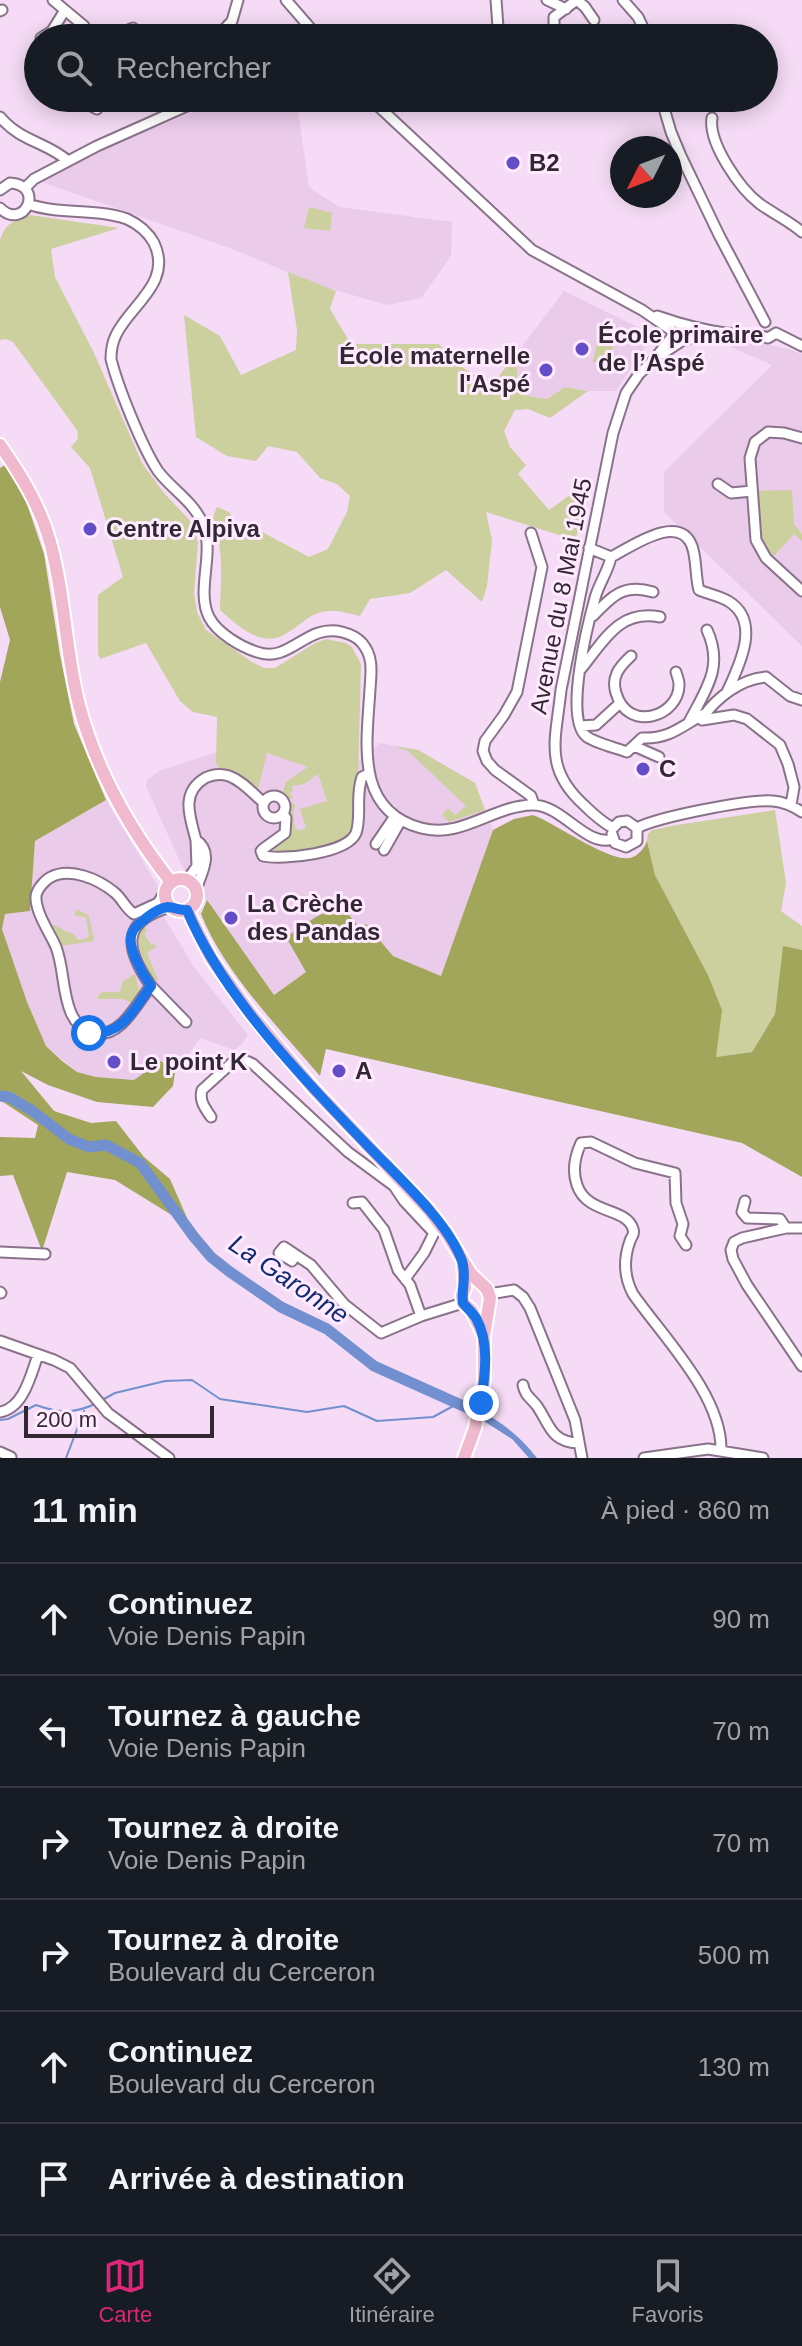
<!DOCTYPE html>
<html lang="fr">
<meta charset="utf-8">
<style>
body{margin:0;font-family:Arial,sans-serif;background:#242831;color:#f1f3f6}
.compass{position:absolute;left:610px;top:136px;width:72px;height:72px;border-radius:50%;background:#171b24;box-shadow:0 4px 20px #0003;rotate:228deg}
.scale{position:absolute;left:24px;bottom:20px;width:190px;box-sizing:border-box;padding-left:8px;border:4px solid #322832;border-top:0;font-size:22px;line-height:28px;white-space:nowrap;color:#322832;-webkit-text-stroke:6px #ffeaff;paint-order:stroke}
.stop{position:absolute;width:24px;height:24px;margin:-18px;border:6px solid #1a73e8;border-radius:50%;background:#fff}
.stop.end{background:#1a73e8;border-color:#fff;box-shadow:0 2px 8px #0008}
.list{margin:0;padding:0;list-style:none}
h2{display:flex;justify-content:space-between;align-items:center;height:104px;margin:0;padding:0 32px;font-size:34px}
h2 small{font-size:26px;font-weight:400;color:#9ea1a6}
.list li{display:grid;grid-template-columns:52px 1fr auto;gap:24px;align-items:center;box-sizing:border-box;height:112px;padding:0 32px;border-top:2px solid #363941}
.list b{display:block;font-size:30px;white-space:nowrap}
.list p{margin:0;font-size:26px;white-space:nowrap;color:#9ea1a6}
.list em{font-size:26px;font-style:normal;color:#9ea1a6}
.icon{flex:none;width:44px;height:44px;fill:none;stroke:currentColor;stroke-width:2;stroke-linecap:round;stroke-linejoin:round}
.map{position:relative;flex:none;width:802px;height:1458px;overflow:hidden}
.search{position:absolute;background:#171b24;box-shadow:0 4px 20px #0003;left:24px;right:24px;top:24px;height:88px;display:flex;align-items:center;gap:20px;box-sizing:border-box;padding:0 28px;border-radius:44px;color:#9ea1a6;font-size:30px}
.sheet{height:776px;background:#171b24}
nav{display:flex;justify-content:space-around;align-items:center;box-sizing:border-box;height:112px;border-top:2px solid #363941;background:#171b24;font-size:22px;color:#9ea1a6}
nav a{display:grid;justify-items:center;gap:4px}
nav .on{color:#db2777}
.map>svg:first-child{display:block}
</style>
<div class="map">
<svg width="802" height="1458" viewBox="0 0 802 1458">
<rect width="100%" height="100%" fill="#f5dbf5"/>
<path fill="#eacbea" d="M228 98H296L309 187 339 207 452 222 451 256 421 298 387 305 318 285 235 250 39 181 105 148Z
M564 291 650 333 646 345 616 391H588L565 387 546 399 528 396 517 390V353Z
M733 337 788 349 802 354V646L664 512V472L772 365 731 347Z
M380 743 418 750 475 783 493 830 441 976 393 956 366 925 359 927 348 913 339 909 306 972 274 995 182 866 146 786 147 780 159 771 217 752 272 754 309 767 353 763 358 761Z
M106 800 160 890 164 917 194 967 248 1035 242 1044 234 1050 200 1038 175 1073 161 1062 134 1080 96 1077 77 1072 46 1046 27 1002 1 929 5 914 30 911 35 841Z"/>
<path fill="#cccf9e" d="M309 207 332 213 330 231 304 228Z
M30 215 119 228 51 249 55 277 94 353 142 463 163 492 193 524 198 543 194 593 197 612 206 630 252 662 264 668H275L315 643 326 639 346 643 352 647 361 664 358 782 353 835 347 842 295 855 267 852 281 841 291 802 295 805C293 814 291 823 298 831L306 828 300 809 327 801 318 774 304 784 292 786 293 790 290 793 293 799H289L283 792 286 782 308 767 267 753 258 789 241 775 219 768 216 763 217 717 193 712 180 701 146 643 100 659 98 654V595L123 577 90 468 71 447 78 439 77 430 13 342 6 339 0 340V240C7 220 12 224 30 215Z
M288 272 336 291 330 309 351 344H439L453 361 491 386 517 353V389L528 396 547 399 565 387 588 391 550 418 528 409 515 410 504 431 510 447 526 465 518 474 549 510 574 492 585 511 575 540 486 512 492 540 487 586 482 602 446 570 410 593 370 599 360 616C351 614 338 610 329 611 309 612 301 626 285 634 261 649 237 625 220 610 221 572 224 554 213 517L217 507 229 512 241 532 250 534 262 532 309 557 328 549 347 512 350 496 337 484 320 478 297 452 268 446 256 461 227 456 196 437 184 315 220 336 241 375 296 350 297 330Z
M599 332 615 336 609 366 593 362Z
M792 490 794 524 802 534V541L794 534 773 557C757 540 759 514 757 491Z
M394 746 418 750 475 783 485 810 449 822 442 815 448 808 455 815 466 806 408 751Z
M775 810 786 883 781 911 802 926V950L783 947 775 1014 752 1052 716 1057 708 975 655 875 647 841 648 834 652 830 677 825Z
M77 909 89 916 94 941 60 946 49 924C58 925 64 932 74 934L78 940 87 938 89 935 86 917 76 916 75 912Z
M144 925 147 931 144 934 151 945 154 943 156 947 147 953 158 980 155 982 143 964 145 963C139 948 135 939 144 925Z
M135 974 139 990 133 1004 123 999H98V995L103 992H120L123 981Z"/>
<path fill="#a2a65a" d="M5 465 26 501 44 554 60 655 74 724 106 800 35 841 30 911 5 914 2 929 27 1002 46 1046 62 1061 77 1072 96 1077 134 1080 161 1061 175 1073 173 1086 153 1107 97 1102 48 1085 21 1071 54 1111 91 1123 116 1121 144 1157 170 1179 191 1227 115 1180 67 1172 42 1251 13 1175 0 1176V1137L35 1138 38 1125 0 1100V682L10 640 0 607V468Z
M533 815C555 823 608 862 630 858 638 856 644 849 647 841L655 875 708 975 722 1010 716 1057 752 1052 775 1014 783 946 802 950V1177L742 1143 326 1049 320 1076C279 1028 224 972 201 914L207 900 274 995 306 972 286 937C297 930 328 906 339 909 348 911 354 921 359 927L366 924 393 956 441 976 493 830 514 819Z"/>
<path fill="#7290cf" d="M457 1404C485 1407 520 1435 537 1458H529L512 1439Z"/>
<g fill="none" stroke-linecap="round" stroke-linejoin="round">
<path stroke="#7290cf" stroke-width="2" d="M102 1400 115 1393 165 1381 192 1380 220 1399 307 1412 344 1406 377 1421 433 1417 457 1404
M0 1420 8 1419 36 1405C58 1413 75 1414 97 1403
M66 1458 84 1411"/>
<path stroke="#7290cf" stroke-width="11" d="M0 1096 9 1097 31 1110 69 1139 89 1147 106 1145 140 1163 194 1237 211 1257 230 1272 281 1307 327 1329 374 1366 470 1409"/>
<defs>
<path id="minor" d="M53 0 84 26 91 38
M286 0 319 38
M496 0 498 27 506 38
M547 0 566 9
M577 0 585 7 594 20
M623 0 638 17 648 38
M0 11 2 10
M41 38 52 31 65 10
M129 38 126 31 133 28
M216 38 232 21 238 0
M554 38V17L577 0
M76 98 97 109 103 98
M372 98 378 106 532 250 642 310 674 332
M661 98 671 132 681 156 719 235 765 322
M0 117C21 142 47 142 68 161
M712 118C708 143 740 189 760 204 774 214 789 221 802 232
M25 188 34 179 97 146 205 98
M0 190 10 183C46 185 24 232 0 208
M28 204C60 215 95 208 127 219 138 224 148 232 154 243 173 283 130 305 116 335 112 343 111 350 111 359 118 387 142 447 158 471 172 490 196 503 204 527 214 555 196 591 209 617 217 633 241 647 257 652 290 664 306 623 342 632 350 634 357 637 362 643 374 657 371 673 370 689 367 742 354 810 421 828 462 839 492 806 532 805 562 804 586 848 613 839
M657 316C680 324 702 330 725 333 740 335 756 333 768 338L776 333
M776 333 802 346
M662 354 683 340 715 334
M802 438 784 433 768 432 755 442 750 458 756 540 766 558 802 591
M718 484 731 493 752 491
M531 533 542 567 517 692 504 715 485 741 483 751 487 761 495 770 531 796 534 805
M589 548 611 557
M593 616C612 596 624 583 653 592
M631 656C619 667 611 677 616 693 628 734 680 716 679 684 679 680 677 676 676 672
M581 669C604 641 619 609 660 617
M706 713C681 726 671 739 642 738L627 752C617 748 594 743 586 736 564 718 588 623 595 598 599 583 608 572 611 557 631 547 679 512 692 546 697 560 695 576 699 590 708 594 720 596 728 601 762 621 739 666 727 692
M703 717C717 697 741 679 766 677L790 696 802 700
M702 720 734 715 747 719 780 745 788 764 794 787 791 805
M689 722C706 689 724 667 707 630
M580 726 596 725 619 704
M634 746 659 757
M263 807a11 11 0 1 1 22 0a11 11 0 1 1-22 0Z
M283 814 286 818 285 833 263 849 261 851 263 856C283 860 347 854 356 833 362 816 355 796 362 777L368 774
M613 828C602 822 593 814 584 805 543 768 556 739 561 690L613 433 626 393 639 374 653 361 674 334
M613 828 619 822 627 821 637 828
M637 828C658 817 748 799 773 801 784 802 793 806 802 812
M612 834 615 843 626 847 637 841V828
M376 844 395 816
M384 850 401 820
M187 880 197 866 196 840
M196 889C202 873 214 852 196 840 190 817 180 793 205 778 213 774 220 773 229 776 243 781 253 794 264 803
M166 890 158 903 134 914C125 908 122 898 114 892 98 879 70 867 51 877 45 880 37 889 36 896 35 912 50 933 56 947 64 968 62 992 71 1013 75 1022 83 1031 93 1033 121 1039 136 1004 151 986 125 949 120 921 171 907
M151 986 186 1022
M211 1117C205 1108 199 1101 202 1090L235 1060 242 1059 253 1064 348 1152 394 1186 404 1201 434 1233 424 1253 405 1279
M745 1201 742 1212 747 1218 780 1219 786 1228
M353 1203 362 1202 384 1230 398 1270 410 1285 421 1316
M802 1228H786L742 1238 734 1242 731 1250 733 1259 747 1285 802 1366
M686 1245 680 1236 683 1224 676 1203 675 1173 635 1163 591 1142 581 1143C575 1156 572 1171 577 1185 587 1215 627 1207 633 1229 635 1235 632 1235 630 1241 623 1260 624 1277 633 1294 664 1338 722 1396 721 1450
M0 1252 45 1254
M296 1255 292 1261 279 1253 284 1247 311 1265 344 1304 381 1333 421 1316 463 1303
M0 1292 1 1293
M489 1294 514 1290 523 1297 530 1308 575 1420 582 1458
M0 1341 54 1360 70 1368 108 1413 169 1458
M523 1385C525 1396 531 1398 537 1406 550 1425 551 1442 578 1443
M0 1412C24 1408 31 1374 38 1355
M0 1452 11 1457
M644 1458 708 1449 763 1458"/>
<path id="major" d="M0 445C21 475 40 506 50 542 65 595 65 651 79 705 96 769 130 830 171 882
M165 895a16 16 0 1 1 32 0a16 16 0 1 1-32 0Z
M187 910 211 958 251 1014 313 1088 428 1209 447 1234 471 1274 487 1289 490 1298 484 1336V1380L475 1428 464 1458
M463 1266 465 1288 462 1295 463 1303 471 1310 484 1336"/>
</defs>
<use href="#minor" stroke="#89728a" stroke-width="13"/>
<use href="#major" stroke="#fff" stroke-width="16"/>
<use href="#minor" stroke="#fff" stroke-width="9"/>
<use href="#major" stroke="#f0b9cd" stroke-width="12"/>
</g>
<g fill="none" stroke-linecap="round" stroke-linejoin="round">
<path stroke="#1a73e8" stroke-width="10" d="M89 1033C123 1036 133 1010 151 986 143 975 126 946 132 933 134 927 140 923 145 919 151 914 160 908 168 907 174 907 180 911 187 910 222 995 305 1081 369 1147 398 1177 448 1222 462 1261 467 1275 461 1289 463 1303 467 1308 472 1312 476 1318 490 1343 485 1375 481 1403"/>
</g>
<g fill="#634ec7" stroke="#ffeaff" stroke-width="3">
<circle cx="513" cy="163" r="8"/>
<circle cx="582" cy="349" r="8"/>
<circle cx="546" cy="370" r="8"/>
<circle cx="90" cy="529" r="8"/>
<circle cx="643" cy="769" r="8"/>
<circle cx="231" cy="918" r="8"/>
<circle cx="114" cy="1062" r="8"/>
<circle cx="339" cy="1071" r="8"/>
</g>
<g text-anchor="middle" stroke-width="6" stroke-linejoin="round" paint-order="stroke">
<g font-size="24" font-weight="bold" fill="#322832" stroke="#ffeaff" text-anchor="start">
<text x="529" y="171">B2</text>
<text x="598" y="343">École primaire<tspan x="598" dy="28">de l’Aspé</tspan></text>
<text x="530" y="364" text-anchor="end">École maternelle<tspan x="530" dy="28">l'Aspé</tspan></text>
<text x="106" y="537">Centre Alpiva</text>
<text x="659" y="777">C</text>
<text x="247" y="912">La Crèche<tspan x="247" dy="28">des Pandas</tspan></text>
<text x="130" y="1070">Le point K</text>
<text x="355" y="1079">A</text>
</g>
<g font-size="24" fill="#322832" stroke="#ffeaff">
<text transform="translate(561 596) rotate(-79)" y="8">Avenue du 8 Mai 1945</text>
</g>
<g font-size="26" font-style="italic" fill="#0f2b74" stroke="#ffeaff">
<text transform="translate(289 1279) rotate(34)" y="9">La Garonne</text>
</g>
</g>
</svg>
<svg class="compass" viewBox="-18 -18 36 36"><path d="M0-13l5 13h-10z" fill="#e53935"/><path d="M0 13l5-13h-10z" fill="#9ea1a6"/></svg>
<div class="scale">200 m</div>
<div class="stop" style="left:89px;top:1033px"></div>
<div class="stop end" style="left:481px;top:1403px"></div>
<div class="search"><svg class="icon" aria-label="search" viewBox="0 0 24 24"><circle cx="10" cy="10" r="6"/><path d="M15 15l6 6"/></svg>Rechercher</div>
</div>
<section class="sheet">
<h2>11 min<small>À pied · 860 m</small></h2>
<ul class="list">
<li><svg class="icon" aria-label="ahead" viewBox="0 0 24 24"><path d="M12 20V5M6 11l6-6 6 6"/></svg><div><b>Continuez</b><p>Voie Denis Papin</p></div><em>90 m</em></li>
<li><svg class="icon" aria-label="left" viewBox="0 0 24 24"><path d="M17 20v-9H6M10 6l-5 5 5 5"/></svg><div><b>Tournez à gauche</b><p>Voie Denis Papin</p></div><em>70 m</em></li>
<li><svg class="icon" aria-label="right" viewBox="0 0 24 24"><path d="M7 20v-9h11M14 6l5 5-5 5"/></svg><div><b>Tournez à droite</b><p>Voie Denis Papin</p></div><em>70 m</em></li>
<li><svg class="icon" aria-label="right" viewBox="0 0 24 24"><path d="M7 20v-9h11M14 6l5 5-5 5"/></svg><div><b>Tournez à droite</b><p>Boulevard du Cerceron</p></div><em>500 m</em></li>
<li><svg class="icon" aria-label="ahead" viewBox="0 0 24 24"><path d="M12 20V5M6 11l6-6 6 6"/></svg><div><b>Continuez</b><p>Boulevard du Cerceron</p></div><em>130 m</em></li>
<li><svg class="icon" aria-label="arrive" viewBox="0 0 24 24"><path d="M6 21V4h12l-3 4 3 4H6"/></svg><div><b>Arrivée à destination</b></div></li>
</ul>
</section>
<nav>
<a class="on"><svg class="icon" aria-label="map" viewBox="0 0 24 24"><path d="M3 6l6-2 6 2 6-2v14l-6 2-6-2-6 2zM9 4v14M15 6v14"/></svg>Carte</a>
<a><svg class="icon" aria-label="directions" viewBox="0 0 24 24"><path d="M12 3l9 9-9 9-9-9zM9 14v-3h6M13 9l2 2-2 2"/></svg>Itinéraire</a>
<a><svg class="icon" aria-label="saved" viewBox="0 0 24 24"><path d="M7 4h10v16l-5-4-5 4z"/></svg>Favoris</a>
</nav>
